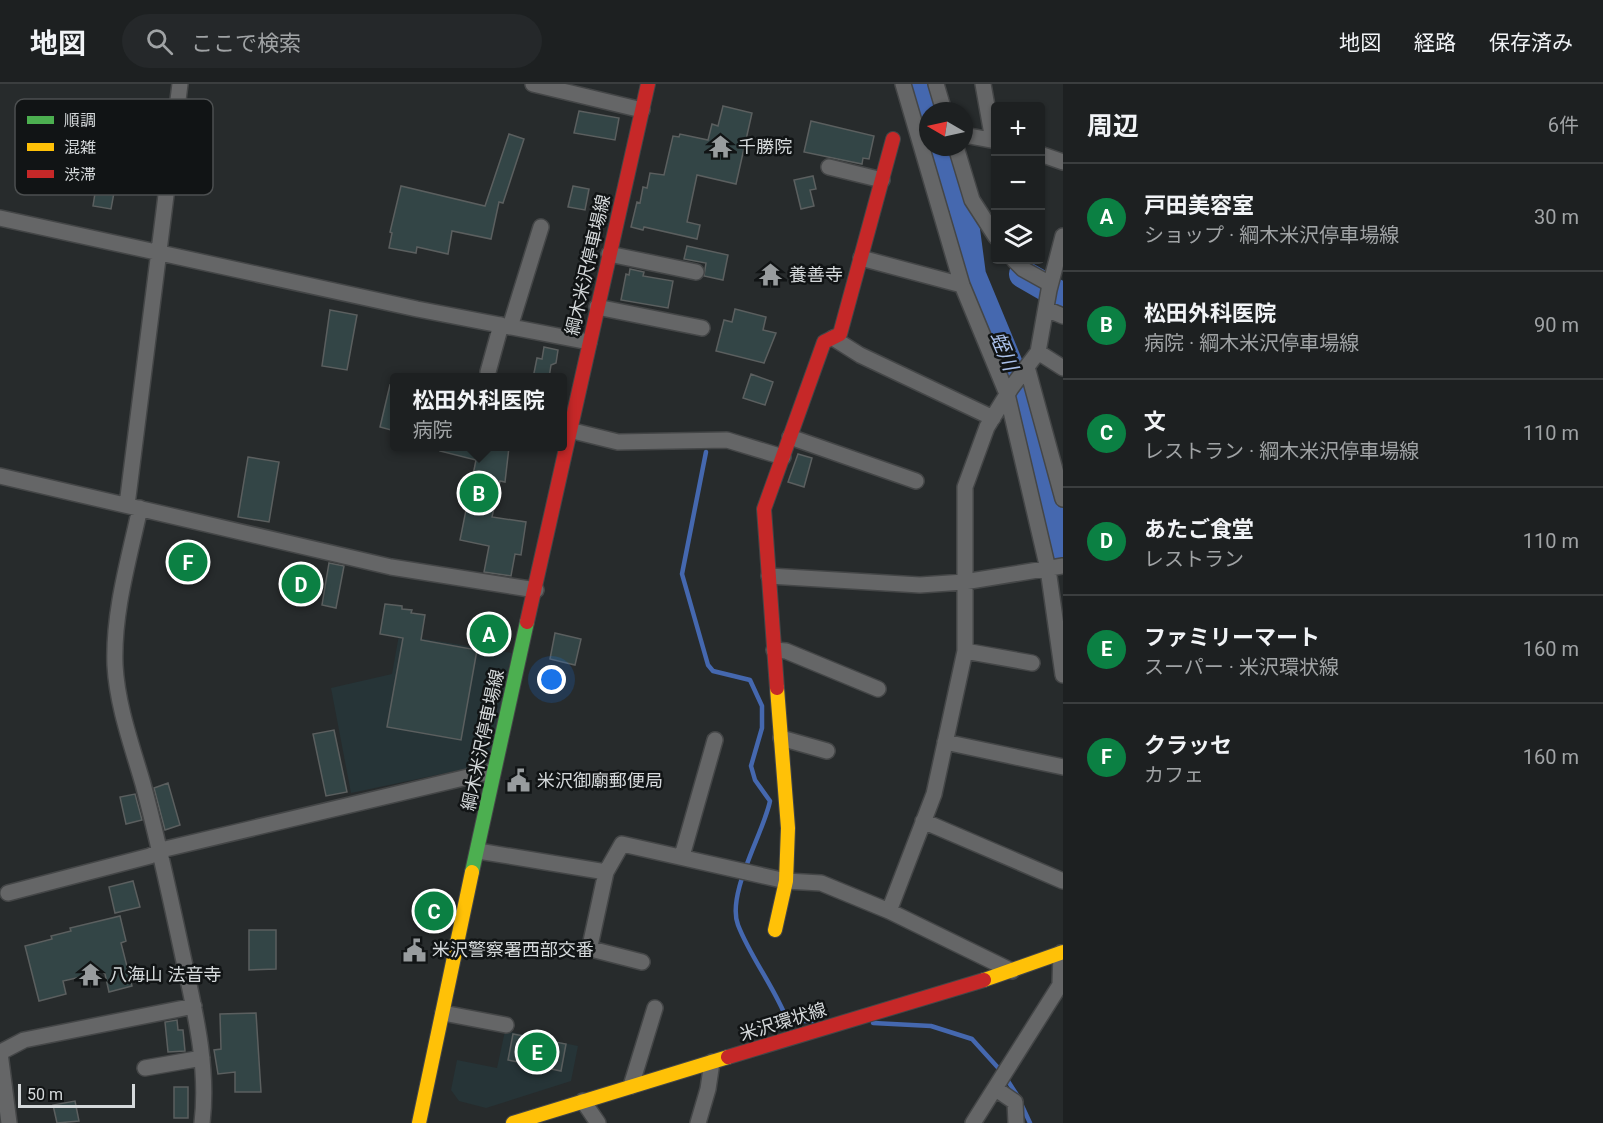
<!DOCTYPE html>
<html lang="ja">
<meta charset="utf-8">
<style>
body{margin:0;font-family:Roboto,"Noto Sans JP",sans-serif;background:#25282a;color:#f1f3f6}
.controls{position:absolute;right:18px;top:18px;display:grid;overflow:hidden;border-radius:6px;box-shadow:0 2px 4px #0004}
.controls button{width:54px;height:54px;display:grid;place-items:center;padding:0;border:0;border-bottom:2px solid #3b3e3f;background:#1d2021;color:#f1f3f6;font:30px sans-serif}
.compass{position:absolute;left:919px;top:18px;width:54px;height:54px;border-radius:50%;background:#1d2021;box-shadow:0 2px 4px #0004;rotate:279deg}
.scale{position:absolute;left:18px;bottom:15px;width:117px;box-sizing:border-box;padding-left:6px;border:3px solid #d5d9db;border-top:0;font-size:16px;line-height:21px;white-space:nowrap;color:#d5d9db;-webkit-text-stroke:4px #111415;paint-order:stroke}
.you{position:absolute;left:552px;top:596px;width:21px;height:21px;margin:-15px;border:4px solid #fff;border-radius:50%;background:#1a73e8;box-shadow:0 0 0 9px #1a73e833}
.badge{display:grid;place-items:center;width:39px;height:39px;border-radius:50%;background:#0b8043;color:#fff;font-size:20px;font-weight:700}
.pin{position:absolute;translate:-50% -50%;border:3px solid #fff;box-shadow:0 2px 6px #0006}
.popup{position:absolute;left:390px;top:289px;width:177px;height:78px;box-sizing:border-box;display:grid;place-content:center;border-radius:6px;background:#1d2021;filter:drop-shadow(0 2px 4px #0005);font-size:20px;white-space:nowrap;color:#a0a3a5}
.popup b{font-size:22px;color:#f1f3f6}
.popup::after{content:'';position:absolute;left:50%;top:100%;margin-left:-12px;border:12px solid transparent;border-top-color:#1d2021}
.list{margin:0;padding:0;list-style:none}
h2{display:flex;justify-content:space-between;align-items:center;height:78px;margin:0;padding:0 24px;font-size:26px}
h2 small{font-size:20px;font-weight:400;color:#a0a3a5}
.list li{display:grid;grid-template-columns:39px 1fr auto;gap:18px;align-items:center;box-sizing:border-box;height:108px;padding:0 24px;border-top:2px solid #3b3e3f}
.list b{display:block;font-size:22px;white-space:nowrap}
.list p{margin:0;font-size:20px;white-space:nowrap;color:#a0a3a5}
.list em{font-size:20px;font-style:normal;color:#a0a3a5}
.icon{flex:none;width:33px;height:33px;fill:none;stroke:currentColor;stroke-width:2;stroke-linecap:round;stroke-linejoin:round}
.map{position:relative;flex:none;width:1063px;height:1039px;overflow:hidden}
header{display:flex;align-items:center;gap:36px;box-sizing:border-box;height:84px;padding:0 30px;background:#1d2021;border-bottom:2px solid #3b3e3f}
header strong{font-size:28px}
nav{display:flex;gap:33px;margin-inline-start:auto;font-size:21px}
.search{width:420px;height:54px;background:#25282a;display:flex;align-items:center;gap:15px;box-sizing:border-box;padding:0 21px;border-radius:33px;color:#a0a3a5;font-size:22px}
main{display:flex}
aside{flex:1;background:#1d2021}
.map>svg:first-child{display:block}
</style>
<header>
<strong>地図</strong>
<div class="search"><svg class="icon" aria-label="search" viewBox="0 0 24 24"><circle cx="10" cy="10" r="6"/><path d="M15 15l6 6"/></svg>ここで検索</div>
<nav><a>地図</a><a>経路</a><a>保存済み</a></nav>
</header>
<main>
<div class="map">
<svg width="1063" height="1039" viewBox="0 0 1063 1039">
<rect width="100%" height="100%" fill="#272b2c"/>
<path fill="#263437" d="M399 551 512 569 489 680 351 709 331 604 392 590Z
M505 947 578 962 571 997 486 1024 459 1017 451 1006 457 976 497 984Z"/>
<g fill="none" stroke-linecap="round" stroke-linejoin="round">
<path stroke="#4568af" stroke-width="4.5" d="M706 368 682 490 708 581 713 587 750 596 762 622V644L751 682 755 696 770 717C764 748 726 810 738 841 750 872 772 900 785 931L798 937H813
M873 939 931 942 972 955 1001 987
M1006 994 1017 1011 1030 1039"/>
<path stroke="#4568af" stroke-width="28" d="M918 0 928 42
M934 63 937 75 963 123 972 191 1025 319 1063 476
M1023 190 1063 213"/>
</g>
<path fill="#334546" stroke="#5b5f5f" stroke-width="1.5" d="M723 22 752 29 736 100 697 91 687 138 700 141 697 155 644 143 643 146 631 143 637 118 640 119 643 103 647 104 650 89 664 91 673 52 679 53 680 50 708 56 712 40 718 42Z
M579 27 619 34 615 56 574 49Z
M811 37 874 52 869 75 863 74 862 80 804 68Z
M509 50 524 55 503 119 499 118 491 155 452 147 448 170 417 163 416 169 389 164 392 149 390 148 401 102 485 122Z
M99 84 118 87 111 125 93 122Z
M813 92 816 105 810 106 814 122 801 125 794 96Z
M573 102 589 105 585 126 568 123Z
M687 162 728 171 723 196 704 192 706 179 684 175Z
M630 185 644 188 643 192 673 197 668 224 621 216 626 190 629 191Z
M735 225 766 233 763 246 776 249 764 279 716 267 724 236 732 238Z
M330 226 357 231 347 286 322 282Z
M544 263 558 266 556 279 551 281 549 294H533L537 274 542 275Z
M751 290 773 298 765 321 743 314Z
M390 301 395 302V347L380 343Z
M441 363H509L505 398 500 397 492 433 526 438 521 471 515 470 511 492 484 488 489 462 460 456 476 376 440 367Z
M798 370 812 374 804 403 788 398Z
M248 373 279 378 269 438 238 433Z
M329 479 344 482 336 524 322 521Z
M385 520 402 522V525L412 526 411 529 425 531 421 556 477 566 461 656 387 643 403 554 380 550Z
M555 549 581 555 575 581 550 575Z
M334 646 347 708 326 712 313 650Z
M168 699 180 741 165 746 154 704Z
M135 710 142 736 126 740 120 713Z
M133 797 140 823 115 829 109 803Z
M120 832 126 857 121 859 132 902 109 908 105 890 102 888 63 897 66 910 39 917 25 862 52 855 51 852 71 847 70 844Z
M249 846H276V885L249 886Z
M256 929 261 1008H235V988L218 990 214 966 221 965 220 930Z
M177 936 178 946H183L185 967 168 968 165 938Z
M513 950 566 960 561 987 508 976Z
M174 1003H188V1034H174Z
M75 1017 79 1037 57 1039 53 1021Z"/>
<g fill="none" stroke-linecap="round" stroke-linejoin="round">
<defs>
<path id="street" d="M533 0 642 26
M903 0 962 201 1007 310 1048 485 1063 591
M936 0 944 27
M983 0 993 56
M964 51 996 57
M956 63 972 116 996 153
M1040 70 1063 78
M829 83 882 96
M0 134 417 225 589 258
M609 170 696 188
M861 174 962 201
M1014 176 1023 185 1050 200
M597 223 702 244
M1046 225 1063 232
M510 243 541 143
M833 254 860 271 993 334
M1038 268 1063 284
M1027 283 1063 415
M488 288 501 241
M569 346 618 358 727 356 783 373
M790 353 916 397
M0 392 391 483 536 506
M127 421 180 0
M140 424C129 475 113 528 115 581 117 621 132 662 143 700 158 756 170 812 182 868 194 924 209 982 202 1039
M769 492 920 501 964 498 1063 482
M774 566 786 567 878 605
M965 567 1032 579
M781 654 827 667
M945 658 1063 683
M923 737 1063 797
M478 767 606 788 622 760 786 797 821 799 889 827 1012 887
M682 772 715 656
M606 788 590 862 595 866 642 878
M8 809 150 772 161 766 493 687
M889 827 934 710 965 567V403L987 343 1011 304 1038 268 1049 206 1063 152
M443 929 506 941
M1 968 24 956 194 922
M0 969 9 1039
M145 984 202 974
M631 1002 655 924
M996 1005 1015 1018 1016 1039
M583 1017 598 1039
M698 1039 708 1005 712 978
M973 1039 1060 901 1061 869"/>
<path id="fast" d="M472 788 527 538"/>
<path id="slow" d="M775 846 786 797 788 744 777 604
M984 896 1063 868
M419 1039 472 788
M513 1039 728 973"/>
<path id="jam" d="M527 538 648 0
M777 604 764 425 824 258 840 250 893 55
M728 973 984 896"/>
</defs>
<use href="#street" stroke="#444647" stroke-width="18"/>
<use href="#fast" stroke="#444647" stroke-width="16"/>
<use href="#slow" stroke="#444647" stroke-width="16"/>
<use href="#jam" stroke="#444647" stroke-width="16"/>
<use href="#street" stroke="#656667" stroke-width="15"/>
<use href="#fast" stroke="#4caf50" stroke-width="14"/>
<use href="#slow" stroke="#ffc107" stroke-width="14"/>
<use href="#jam" stroke="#c62828" stroke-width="14"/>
</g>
<defs>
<symbol id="temple-bare" viewBox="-9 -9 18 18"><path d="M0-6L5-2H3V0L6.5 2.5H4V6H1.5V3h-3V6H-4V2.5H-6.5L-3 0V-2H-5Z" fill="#989c9e" stroke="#111415" stroke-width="2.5" paint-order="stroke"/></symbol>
<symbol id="civic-bare" viewBox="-9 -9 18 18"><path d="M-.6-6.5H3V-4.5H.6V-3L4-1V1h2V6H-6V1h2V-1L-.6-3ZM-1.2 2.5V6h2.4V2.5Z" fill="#989c9e" stroke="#111415" stroke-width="2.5" paint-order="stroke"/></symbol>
</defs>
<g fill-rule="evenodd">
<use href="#temple-bare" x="704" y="46" width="33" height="33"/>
<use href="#temple-bare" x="754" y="174" width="33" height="33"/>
<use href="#civic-bare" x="502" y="680" width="33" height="33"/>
<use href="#civic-bare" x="398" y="850" width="33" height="33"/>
<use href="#temple-bare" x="74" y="874" width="33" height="33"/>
</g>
<g text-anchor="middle" stroke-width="5" stroke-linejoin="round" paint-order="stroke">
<g font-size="18" fill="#d5d9db" stroke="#111415" text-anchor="start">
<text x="738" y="69">千勝院</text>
<text x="789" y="197">養善寺</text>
<text x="537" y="703">米沢御廟郵便局</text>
<text x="432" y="872">米沢警察署西部交番</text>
<text x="109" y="897">八海山 法音寺</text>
</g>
<g font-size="18" fill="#d5d9db" stroke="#111415">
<text transform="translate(588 181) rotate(-77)" y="6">綱木米沢停車場線</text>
<text transform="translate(483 656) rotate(-78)" y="6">綱木米沢停車場線</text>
<text transform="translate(783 938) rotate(-17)" y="6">米沢環状線</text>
</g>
<g font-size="20" font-style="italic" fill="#abc1eb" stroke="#111415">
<text transform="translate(1004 267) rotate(67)" y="7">蛭川</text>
</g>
</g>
<rect x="15" y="15" width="198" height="96" rx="9" fill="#111415" stroke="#4c4f50" stroke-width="1.5"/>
<rect x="27" y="32" width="27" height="8" fill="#4caf50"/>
<rect x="27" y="59" width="27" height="8" fill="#ffc107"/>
<rect x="27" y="86" width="27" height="8" fill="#c62828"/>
<g font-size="16" fill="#d5d9db">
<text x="64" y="42">順調</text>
<text x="64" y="69">混雑</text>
<text x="64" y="96">渋滞</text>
</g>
</svg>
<div class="controls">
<button>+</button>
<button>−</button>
<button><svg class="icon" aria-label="layers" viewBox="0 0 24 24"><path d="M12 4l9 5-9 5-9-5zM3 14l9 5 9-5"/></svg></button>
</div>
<svg class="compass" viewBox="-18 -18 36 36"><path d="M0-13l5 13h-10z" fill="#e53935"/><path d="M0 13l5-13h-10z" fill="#a0a3a5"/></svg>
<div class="scale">50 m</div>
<div class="you"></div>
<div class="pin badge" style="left:489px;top:550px">A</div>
<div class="pin badge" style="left:479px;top:409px">B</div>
<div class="popup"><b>松田外科医院</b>病院</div>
<div class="pin badge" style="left:434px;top:827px">C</div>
<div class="pin badge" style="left:301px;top:500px">D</div>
<div class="pin badge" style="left:537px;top:968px">E</div>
<div class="pin badge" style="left:188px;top:478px">F</div>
</div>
<aside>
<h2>周辺<small>6件</small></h2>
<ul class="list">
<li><span class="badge">A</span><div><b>戸田美容室</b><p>ショップ · 綱木米沢停車場線</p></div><em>30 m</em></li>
<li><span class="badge">B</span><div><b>松田外科医院</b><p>病院 · 綱木米沢停車場線</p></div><em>90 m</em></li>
<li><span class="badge">C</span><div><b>文</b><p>レストラン · 綱木米沢停車場線</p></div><em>110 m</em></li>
<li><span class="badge">D</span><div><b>あたご食堂</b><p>レストラン</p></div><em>110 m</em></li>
<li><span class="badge">E</span><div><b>ファミリーマート</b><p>スーパー · 米沢環状線</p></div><em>160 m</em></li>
<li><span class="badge">F</span><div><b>クラッセ</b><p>カフェ</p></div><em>160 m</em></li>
</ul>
</aside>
</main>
